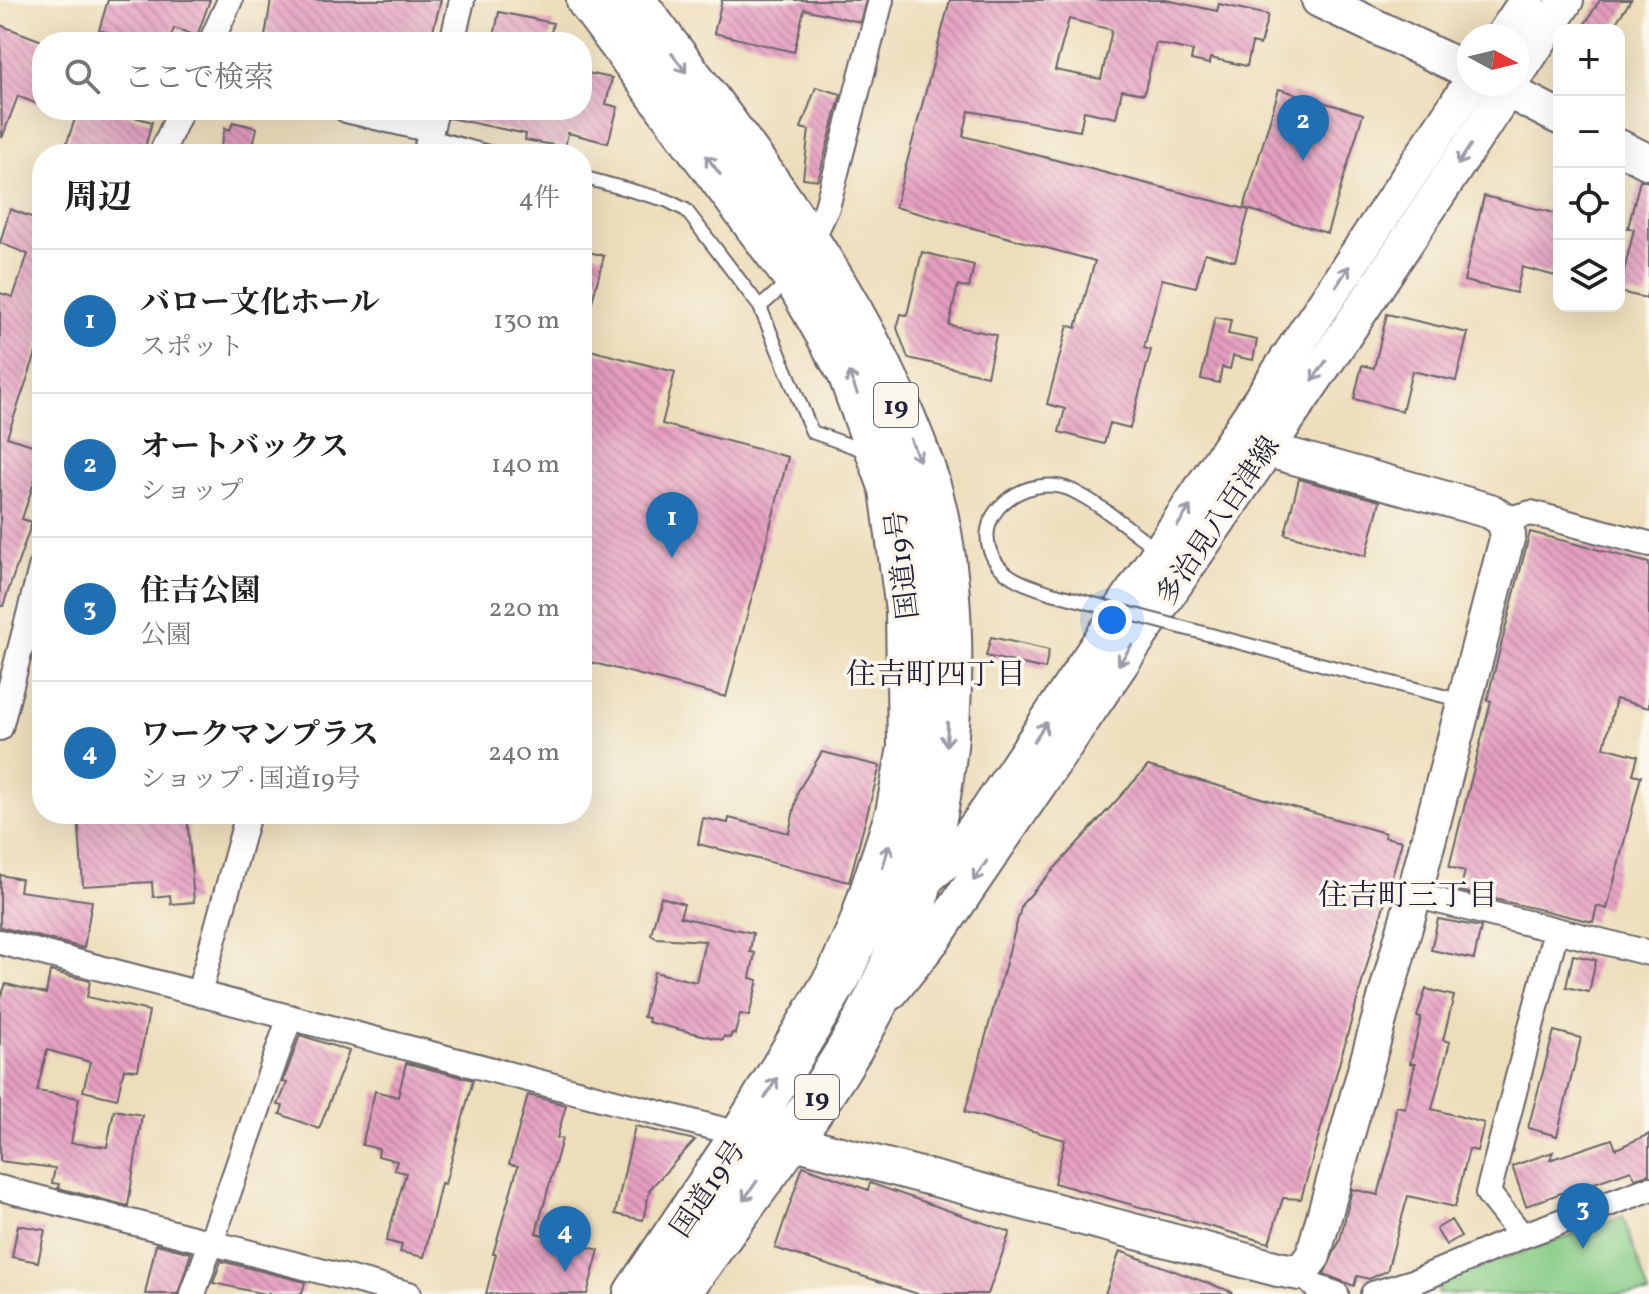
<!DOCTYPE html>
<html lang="ja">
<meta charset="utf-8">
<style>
body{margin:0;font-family:Vollkorn,"Noto Serif JP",serif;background:#f2f2f2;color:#222}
.controls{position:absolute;right:24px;top:24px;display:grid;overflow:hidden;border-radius:16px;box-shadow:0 8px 32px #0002}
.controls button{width:72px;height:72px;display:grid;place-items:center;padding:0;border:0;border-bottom:2px solid #e0e0e0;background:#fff;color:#222;font:40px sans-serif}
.compass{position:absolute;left:1457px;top:24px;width:72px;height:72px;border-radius:50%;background:#fff;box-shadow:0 8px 32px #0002;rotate:97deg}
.you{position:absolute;left:1112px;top:620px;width:28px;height:28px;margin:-20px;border:6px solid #fff;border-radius:50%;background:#1a73e8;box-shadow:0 0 0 12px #1a73e833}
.badge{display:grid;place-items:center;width:52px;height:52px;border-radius:50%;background:#1f6fb2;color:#fff;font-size:26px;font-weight:700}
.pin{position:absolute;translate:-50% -66px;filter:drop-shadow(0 2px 4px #0008)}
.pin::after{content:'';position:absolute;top:42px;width:28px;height:24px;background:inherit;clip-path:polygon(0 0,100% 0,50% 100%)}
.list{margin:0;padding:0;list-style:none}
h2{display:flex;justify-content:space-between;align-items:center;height:104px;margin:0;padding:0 32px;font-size:34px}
h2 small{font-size:26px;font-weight:400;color:#767676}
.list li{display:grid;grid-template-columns:52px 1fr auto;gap:24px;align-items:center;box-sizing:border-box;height:144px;padding:0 32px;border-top:2px solid #e0e0e0}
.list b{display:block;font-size:30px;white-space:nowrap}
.list p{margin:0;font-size:26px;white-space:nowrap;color:#767676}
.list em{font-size:26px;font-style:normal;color:#767676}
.icon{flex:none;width:44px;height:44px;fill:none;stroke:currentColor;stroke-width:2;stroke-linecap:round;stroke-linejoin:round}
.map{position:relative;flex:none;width:1649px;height:1294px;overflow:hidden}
.search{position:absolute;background:#fff;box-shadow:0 8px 32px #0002;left:32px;top:32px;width:560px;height:88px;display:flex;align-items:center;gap:20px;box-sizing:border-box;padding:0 28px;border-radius:32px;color:#767676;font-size:30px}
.panel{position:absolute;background:#fff;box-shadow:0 8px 32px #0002;left:32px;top:144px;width:560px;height:680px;border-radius:32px}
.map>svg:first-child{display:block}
</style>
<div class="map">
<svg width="1649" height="1294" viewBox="0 0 1649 1294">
<defs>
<pattern id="building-back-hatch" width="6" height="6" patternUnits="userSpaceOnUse" patternTransform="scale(2)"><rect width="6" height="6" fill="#e59ec0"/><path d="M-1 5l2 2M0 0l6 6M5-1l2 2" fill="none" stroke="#b9809d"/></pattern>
</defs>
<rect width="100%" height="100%" fill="#fbf7ec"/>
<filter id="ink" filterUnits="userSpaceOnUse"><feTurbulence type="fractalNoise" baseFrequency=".0125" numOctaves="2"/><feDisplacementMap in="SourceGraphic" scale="16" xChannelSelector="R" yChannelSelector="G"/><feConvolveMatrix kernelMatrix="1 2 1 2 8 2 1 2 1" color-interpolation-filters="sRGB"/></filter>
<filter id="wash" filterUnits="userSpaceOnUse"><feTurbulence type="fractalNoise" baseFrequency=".006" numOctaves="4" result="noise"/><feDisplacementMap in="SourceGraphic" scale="32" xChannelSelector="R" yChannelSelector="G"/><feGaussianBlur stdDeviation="1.8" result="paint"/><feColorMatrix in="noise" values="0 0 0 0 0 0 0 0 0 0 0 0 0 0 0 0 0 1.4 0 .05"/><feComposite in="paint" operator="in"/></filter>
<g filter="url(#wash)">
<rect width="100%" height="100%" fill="#eddebb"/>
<path fill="#87cc86" stroke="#547760" stroke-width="2" d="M1623 1217 1649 1294H1438L1440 1281Z"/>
<g id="blocks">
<path fill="url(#building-back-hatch)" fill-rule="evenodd" d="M108 0H210L197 36 174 28 169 42H139L99 30Z
M271 0H441L430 42H264Z
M722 0H866L860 22 804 9 794 52 714 33Z
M950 0H1166L1217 11 1219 4 1268 15 1260 45 1252 43 1247 66 1210 58 1209 64 1191 60 1193 51 1156 43 1144 94 1122 90 1116 118 1084 111 1080 131 969 111 963 136 1249 210 1235 261 1205 253 1196 287 1162 279 1144 348 1151 350 1130 428 1110 423 1104 444 1059 432 1065 409 1047 404 1068 325 1076 328 1095 261 895 207ZM1069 19 1112 30 1101 79 1055 70Z
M1600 0H1631L1611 30H1581Z
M499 12 553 23 549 42H493Z
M0 25 42 41V106L18 96 2 138Z
M582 72 612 78 606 104 618 107 608 143 568 133 565 147 525 140 526 134 449 118 451 110H582Z
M816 87 841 94 818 180 803 178 809 130 801 128Z
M1279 89 1363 114 1327 233 1244 208Z
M78 110H121L120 113 152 122 145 148 140 154H63Z
M233 122 257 128 251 154H219L225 128 230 130Z
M1640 180 1649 182V285L1646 298 1619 292V269L1624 271 1634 229 1628 228Z
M1484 196 1559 214V277L1522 267 1516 293 1464 281Z
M10 209 42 221V336L7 437 42 448V458L22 519 32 522 3 606H0V293L13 297 28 254 0 243Z
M582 250 604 256 588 317 582 316Z
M922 252 974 265 969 288 958 285 949 325 996 335 987 376 908 358 897 328 901 314 907 315Z
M1387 314 1468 333 1456 381 1412 371 1402 411 1354 399 1362 365 1374 368Z
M1215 317 1231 320 1228 334 1257 340 1253 360 1233 356 1230 369 1222 367 1219 383 1201 379Z
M582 348 675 372 662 424 788 457 726 697 582 660Z
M1299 479 1380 501 1366 556 1285 534Z
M1530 532 1649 563V708L1616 699 1604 747 1638 756 1633 774 1641 776 1607 909 1597 906 1593 922 1460 891 1465 871 1449 867 1491 701 1487 700Z
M991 637 1049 650 1045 669 986 656Z
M822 752 880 766 849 882 698 844 703 818 728 823 729 818 789 833 798 791Z
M1148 766 1385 833 1384 837 1402 841 1301 1199 1283 1198 1269 1243 1054 1183 1065 1140 965 1112 1022 904Z
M78 814H187L194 902 171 904 170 895 153 897 152 882 83 886Z
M0 875 21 879 19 891 92 901 84 948 0 927Z
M661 897 684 904 680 917 753 933 750 952 755 953 750 978 758 980 749 1016 740 1014 735 1034 732 1033 730 1038 724 1036 723 1040 648 1022 649 1018 643 1017 654 972 696 982 705 941 656 938 651 934Z
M1438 919 1481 927 1474 959 1431 950Z
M1573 955 1596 960 1589 992 1566 987Z
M50 971 90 981 87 997 149 1011 138 1070 124 1069 117 1099 83 1091 90 1062 47 1050 37 1091 79 1098 71 1143 107 1147 114 1110 142 1115 128 1206 58 1188 59 1184 52 1183 55 1168 0 1161V998L6 984 46 994Z
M1426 989 1454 996 1443 1040 1450 1042 1432 1109 1484 1123 1477 1151 1469 1149 1455 1207 1408 1196 1387 1271 1369 1279 1357 1276 1354 1286 1324 1274 1340 1240 1352 1189 1378 1195 1392 1144 1396 1106 1405 1108 1415 1064 1410 1063 1421 1018 1417 1017Z
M1554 1031 1581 1038 1557 1136 1528 1128Z
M300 1035 349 1051 319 1129 280 1114 283 1106 278 1105 287 1083 283 1082Z
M406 1063 473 1080 445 1184 441 1183 424 1257 400 1252 402 1245 386 1241 406 1173 394 1170 397 1161 378 1156 379 1149 362 1145 375 1091 398 1097Z
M528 1095 566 1105 557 1138 562 1139 536 1233 599 1250 587 1294H486L496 1254H493L518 1166 509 1164Z
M635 1126 695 1140 650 1189 643 1220 615 1214Z
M1649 1134V1174L1635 1178 1631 1170 1594 1183 1596 1188 1572 1196 1570 1192H1564L1526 1206 1512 1166 1553 1152 1550 1160 1612 1139 1616 1149Z
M803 1166 868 1190 870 1183 1010 1232 988 1294H918L775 1248Z
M1451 1220 1461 1236 1446 1245 1436 1229Z
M18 1225 45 1230 38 1262 12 1257Z
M156 1244 191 1253 178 1294H145Z
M1120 1251 1232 1292V1294H1105Z
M221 1261 305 1282 302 1294H265L213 1283Z"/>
</g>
</g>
<g filter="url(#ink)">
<use href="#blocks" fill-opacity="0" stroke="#696468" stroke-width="2"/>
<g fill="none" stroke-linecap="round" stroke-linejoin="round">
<defs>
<path id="lane" d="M430 136 496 154
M582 177 666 200 686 210 760 307 812 432 866 451
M760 307 788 282
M1052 593C1034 587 1011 581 998 565 962 517 1026 471 1071 490 1101 504 1131 531 1158 550
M1404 686 1463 701"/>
<path id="street" d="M211 42 230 0
M452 42 462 0
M346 110 431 130
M161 154 181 110
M425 154 436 110
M810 244 827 207 881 0
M1504 520 1531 513 1649 544
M0 728 42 564
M1414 895 1649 953
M0 942 743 1135
M199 993 248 814
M0 1188 409 1294
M1522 1236 1488 1193 1556 930
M1300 1273 1316 1287 1336 1294
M193 1294 290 1017
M1373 1294 1416 1281 1522 1236 1649 1189"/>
<path id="secondary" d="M1319 0 1469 71
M1503 36 1527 0
M1517 74 1566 0
M1495 84 1559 117
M1619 147 1649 162
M915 888 957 852 988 810 1470 84
M891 992 935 937 1348 330 1511 84
M787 1140 1278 1269 1300 1273 1313 1256 1414 895 1508 535 1504 520 1490 511 1265 449"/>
<path id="highway" d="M589 0 795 276 850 373 892 489 908 610 910 748 898 813 861 926 839 975 743 1135 636 1294
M632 0C742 148 862 293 923 470 955 563 955 700 938 796 924 878 905 950 864 1024 811 1119 740 1205 677 1294"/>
</defs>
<use href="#lane" stroke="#696468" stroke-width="16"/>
<use href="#street" stroke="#696468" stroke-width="28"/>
<use href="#secondary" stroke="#696468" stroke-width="38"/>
<use href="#highway" stroke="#696468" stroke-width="48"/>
<use href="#lane" stroke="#fff" stroke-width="12"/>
<use href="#street" stroke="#fff" stroke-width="24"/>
<use href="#secondary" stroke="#fff" stroke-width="34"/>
<use href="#highway" stroke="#fff" stroke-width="44"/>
<defs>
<path id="lane-bridge" d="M1052 593 1404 686"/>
</defs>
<use href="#lane-bridge" stroke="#696468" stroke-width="16" stroke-linecap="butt"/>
<use href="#lane-bridge" stroke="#fff" stroke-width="12"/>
</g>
<defs><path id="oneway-shaft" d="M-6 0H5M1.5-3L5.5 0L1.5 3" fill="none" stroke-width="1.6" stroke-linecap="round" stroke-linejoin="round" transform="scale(2)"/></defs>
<g stroke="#9c9ca7">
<use href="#oneway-shaft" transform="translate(679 63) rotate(53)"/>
<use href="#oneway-shaft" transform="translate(1464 155) rotate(123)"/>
<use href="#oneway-shaft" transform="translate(713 165) rotate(-127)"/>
<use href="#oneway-shaft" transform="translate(1343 276) rotate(-57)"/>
<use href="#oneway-shaft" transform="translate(1319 371) rotate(125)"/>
<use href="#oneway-shaft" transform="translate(853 383) rotate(-111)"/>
<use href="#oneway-shaft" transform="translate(915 450) rotate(68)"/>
<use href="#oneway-shaft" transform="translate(1184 516) rotate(-57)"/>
<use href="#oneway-shaft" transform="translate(1125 655) rotate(124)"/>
<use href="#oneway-shaft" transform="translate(1040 732) rotate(-56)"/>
<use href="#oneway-shaft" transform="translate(947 734) rotate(93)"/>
<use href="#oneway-shaft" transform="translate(886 856) rotate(-74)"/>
<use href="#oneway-shaft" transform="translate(980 871) rotate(124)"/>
<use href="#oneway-shaft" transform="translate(771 1088) rotate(-59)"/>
<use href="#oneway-shaft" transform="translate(750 1191) rotate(125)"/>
</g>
</g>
<g text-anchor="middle" stroke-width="7" stroke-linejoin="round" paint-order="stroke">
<g fill="#fbf7ec" stroke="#636270" stroke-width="2">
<rect x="874" y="383" width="44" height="44" rx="6"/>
<rect x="795" y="1075" width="44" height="44" rx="6"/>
</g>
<g font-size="26" font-weight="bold" fill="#22223b">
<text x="896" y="414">19</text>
<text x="817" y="1106">19</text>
</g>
<g font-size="28" fill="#22223b" stroke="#fbf7ec">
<text transform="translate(1217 520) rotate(-56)" y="10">多治見八百津線</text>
<text transform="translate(901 565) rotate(-97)" y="10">国道19号</text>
<text transform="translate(707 1188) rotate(-56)" y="10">国道19号</text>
</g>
<g font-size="30" fill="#22223b" stroke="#fbf7ec">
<text x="936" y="684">住吉町四丁目</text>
<text x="1408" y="905">住吉町三丁目</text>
</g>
</g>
</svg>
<div class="controls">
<button>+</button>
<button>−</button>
<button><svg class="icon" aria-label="locate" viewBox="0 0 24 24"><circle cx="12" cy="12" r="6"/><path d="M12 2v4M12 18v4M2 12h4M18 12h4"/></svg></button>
<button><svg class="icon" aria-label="layers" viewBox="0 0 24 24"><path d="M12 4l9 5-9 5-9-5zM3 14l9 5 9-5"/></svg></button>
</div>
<svg class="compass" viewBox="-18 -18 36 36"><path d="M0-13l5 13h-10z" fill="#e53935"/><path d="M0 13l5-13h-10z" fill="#767676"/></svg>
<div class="you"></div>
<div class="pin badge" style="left:672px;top:558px">1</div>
<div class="pin badge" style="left:1303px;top:161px">2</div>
<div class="pin badge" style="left:1583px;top:1249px">3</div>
<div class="pin badge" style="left:565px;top:1272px">4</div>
<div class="search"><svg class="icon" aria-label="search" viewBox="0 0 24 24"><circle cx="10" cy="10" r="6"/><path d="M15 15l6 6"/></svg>ここで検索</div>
<section class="panel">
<h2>周辺<small>4件</small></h2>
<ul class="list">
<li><span class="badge">1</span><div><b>バロー文化ホール</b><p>スポット</p></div><em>130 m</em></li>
<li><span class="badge">2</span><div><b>オートバックス</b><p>ショップ</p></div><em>140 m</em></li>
<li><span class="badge">3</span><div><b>住吉公園</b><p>公園</p></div><em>220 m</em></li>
<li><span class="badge">4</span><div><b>ワークマンプラス</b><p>ショップ · 国道19号</p></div><em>240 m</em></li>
</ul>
</section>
</div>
